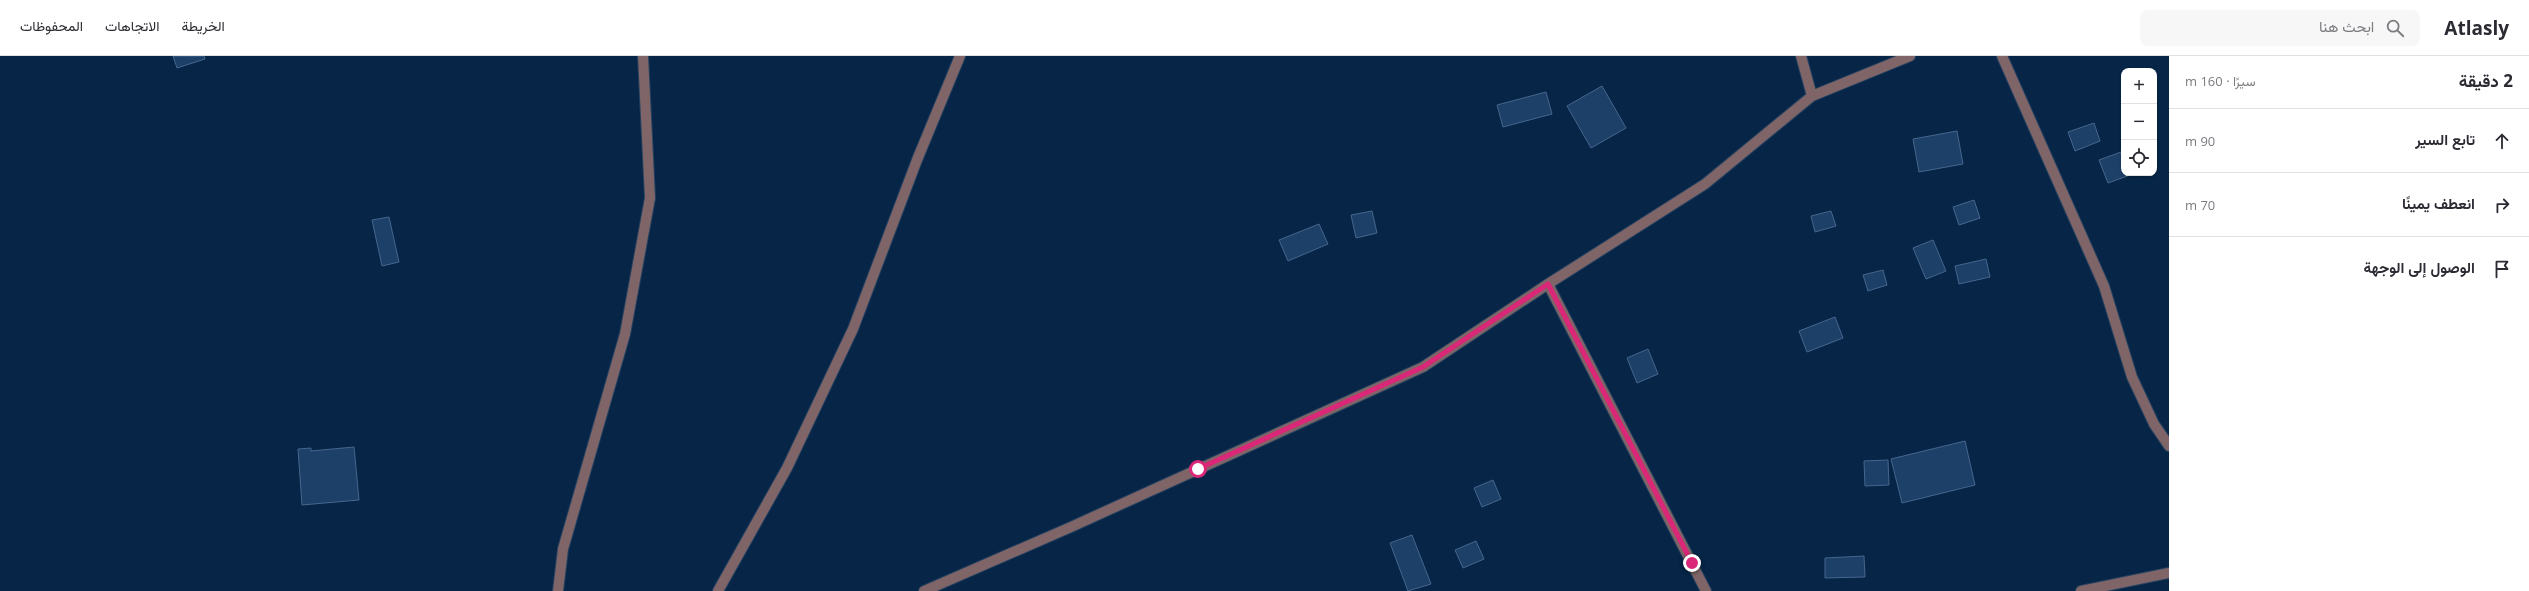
<!DOCTYPE html>
<html lang="ar">
<meta charset="utf-8">
<style>
body{margin:0;font-family:"Open Sans",Vazirmatn,sans-serif;background:#f7f7f7;color:#2b2b33;direction:rtl}
.controls{position:absolute;right:12px;top:12px;display:grid;overflow:hidden;border-radius:8px;box-shadow:0 1px 3px #0004}
.controls button{width:36px;height:36px;display:grid;place-items:center;padding:0;border:0;border-bottom:1px solid #e1e1e2;background:#fff;color:#2b2b33;font:20px sans-serif}
.stop{position:absolute;width:12px;height:12px;margin:-9px;border:3px solid #db2777;border-radius:50%;background:#fff}
.stop.end{background:#db2777;border-color:#fff;box-shadow:0 1px 4px #0008}
.list{margin:0;padding:0;list-style:none}
h2{display:flex;justify-content:space-between;align-items:center;height:52px;margin:0;padding:0 16px;font-size:17px}
h2 small{font-size:13px;font-weight:400;color:#7c7c81}
.list li{display:grid;grid-template-columns:26px 1fr auto;gap:12px;align-items:center;box-sizing:border-box;height:64px;padding:0 16px;border-top:1px solid #e1e1e2}
.list b{display:block;font-size:15px;white-space:nowrap}
.list em{font-size:13px;font-style:normal;color:#7c7c81}
.icon{flex:none;width:22px;height:22px;fill:none;stroke:currentColor;stroke-width:2;stroke-linecap:round;stroke-linejoin:round}
.map{position:relative;flex:none;width:2169px;height:535px;overflow:hidden;direction:ltr}
header{display:flex;align-items:center;gap:24px;box-sizing:border-box;height:56px;padding:0 20px;background:#fff;border-bottom:1px solid #e1e1e2}
header strong{font-size:19px}
nav{display:flex;gap:22px;margin-inline-start:auto;font-size:14px}
.search{width:280px;height:36px;background:#f7f7f7;display:flex;align-items:center;gap:10px;box-sizing:border-box;padding:0 14px;border-radius:8px;color:#7c7c81;font-size:15px}
main{display:flex}
aside{flex:1;background:#fff}
.map>svg:first-child{display:block}
</style>
<header>
<strong>Atlasly</strong>
<div class="search"><svg class="icon" aria-label="search" viewBox="0 0 24 24"><circle cx="10" cy="10" r="6"/><path d="M15 15l6 6"/></svg>ابحث هنا</div>
<nav><a>الخريطة</a><a>الاتجاهات</a><a>المحفوظات</a></nav>
</header>
<main>
<aside>
<h2>2 دقيقة<small>سيرًا · 160 m</small></h2>
<ul class="list">
<li><svg class="icon" aria-label="ahead" viewBox="0 0 24 24"><path d="M12 20V5M6 11l6-6 6 6"/></svg><div><b>تابع السير</b></div><em>90 m</em></li>
<li><svg class="icon" aria-label="right" viewBox="0 0 24 24"><path d="M7 20v-9h11M14 6l5 5-5 5"/></svg><div><b>انعطف يمينًا</b></div><em>70 m</em></li>
<li><svg class="icon" aria-label="arrive" viewBox="0 0 24 24"><path d="M6 21V4h12l-3 4 3 4H6"/></svg><div><b>الوصول إلى الوجهة</b></div></li>
</ul>
</aside>
<div class="map">
<svg width="2169" height="535" viewBox="0 0 2169 535">
<rect width="100%" height="100%" fill="#062547"/>
<path fill="#1d4068" stroke="#46668d" d="M173 0H204L205 3 177 12Z
M1602 30 1626 72 1591 92 1567 50Z
M1546 36 1552 58 1503 71 1497 49Z
M2094 67 2100 85 2075 95 2068 76Z
M1957 75 1963 108 1919 116 1913 83Z
M2121 96 2124 117 2130 119 2108 127 2099 104Z
M1974 144 1980 162 1959 169 1953 151Z
M1372 155 1377 177 1356 182 1351 159Z
M1831 155 1836 170 1815 176 1811 160Z
M389 161 399 206 382 210 372 164Z
M1319 168 1328 188 1288 205 1279 184Z
M1933 184 1946 215 1926 223 1913 192Z
M1986 203 1990 221 1959 228 1955 210Z
M1883 214 1887 229 1868 235 1863 219Z
M1835 261 1843 282 1807 296 1799 275Z
M1648 293 1658 318 1637 327 1627 302Z
M1965 385 1975 429 1902 447 1891 403Z
M354 391 359 444 302 449 298 393 311 392V395Z
M1888 404 1889 429 1865 430 1864 405Z
M1493 424 1501 443 1482 451 1474 432Z
M1412 479 1431 528 1408 535 1390 487Z
M1476 485 1484 503 1463 512 1455 494Z
M1864 500 1865 521 1825 522V502Z"/>
<g fill="none" stroke-linecap="round" stroke-linejoin="round">
<defs>
<path id="minor" d="M1801 0 1812 40
M2002 0 2104 230 2132 321 2154 368 2169 390
M1548 228 1706 535
M558 535 563 493 625 278 650 142 643 0
M718 535 787 412 853 273 917 104 960 0
M924 535 1071 471 1423 311 1548 228 1705 128 1812 40 1910 0
M2081 535 2169 517"/>
</defs>
<use href="#minor" stroke="#264261" stroke-width="12"/>
<use href="#minor" stroke="#7f6567" stroke-width="10"/>
</g>
<g fill="none" stroke-linecap="round" stroke-linejoin="round">
<path stroke="#db2777" stroke-width="5" d="M1198 413 1423 311 1548 228 1692 507"/>
</g>
</svg>
<div class="controls">
<button>+</button>
<button>−</button>
<button><svg class="icon" aria-label="locate" viewBox="0 0 24 24"><circle cx="12" cy="12" r="6"/><path d="M12 2v4M12 18v4M2 12h4M18 12h4"/></svg></button>
</div>
<div class="stop" style="left:1198px;top:413px"></div>
<div class="stop end" style="left:1692px;top:507px"></div>
</div>
</main>
